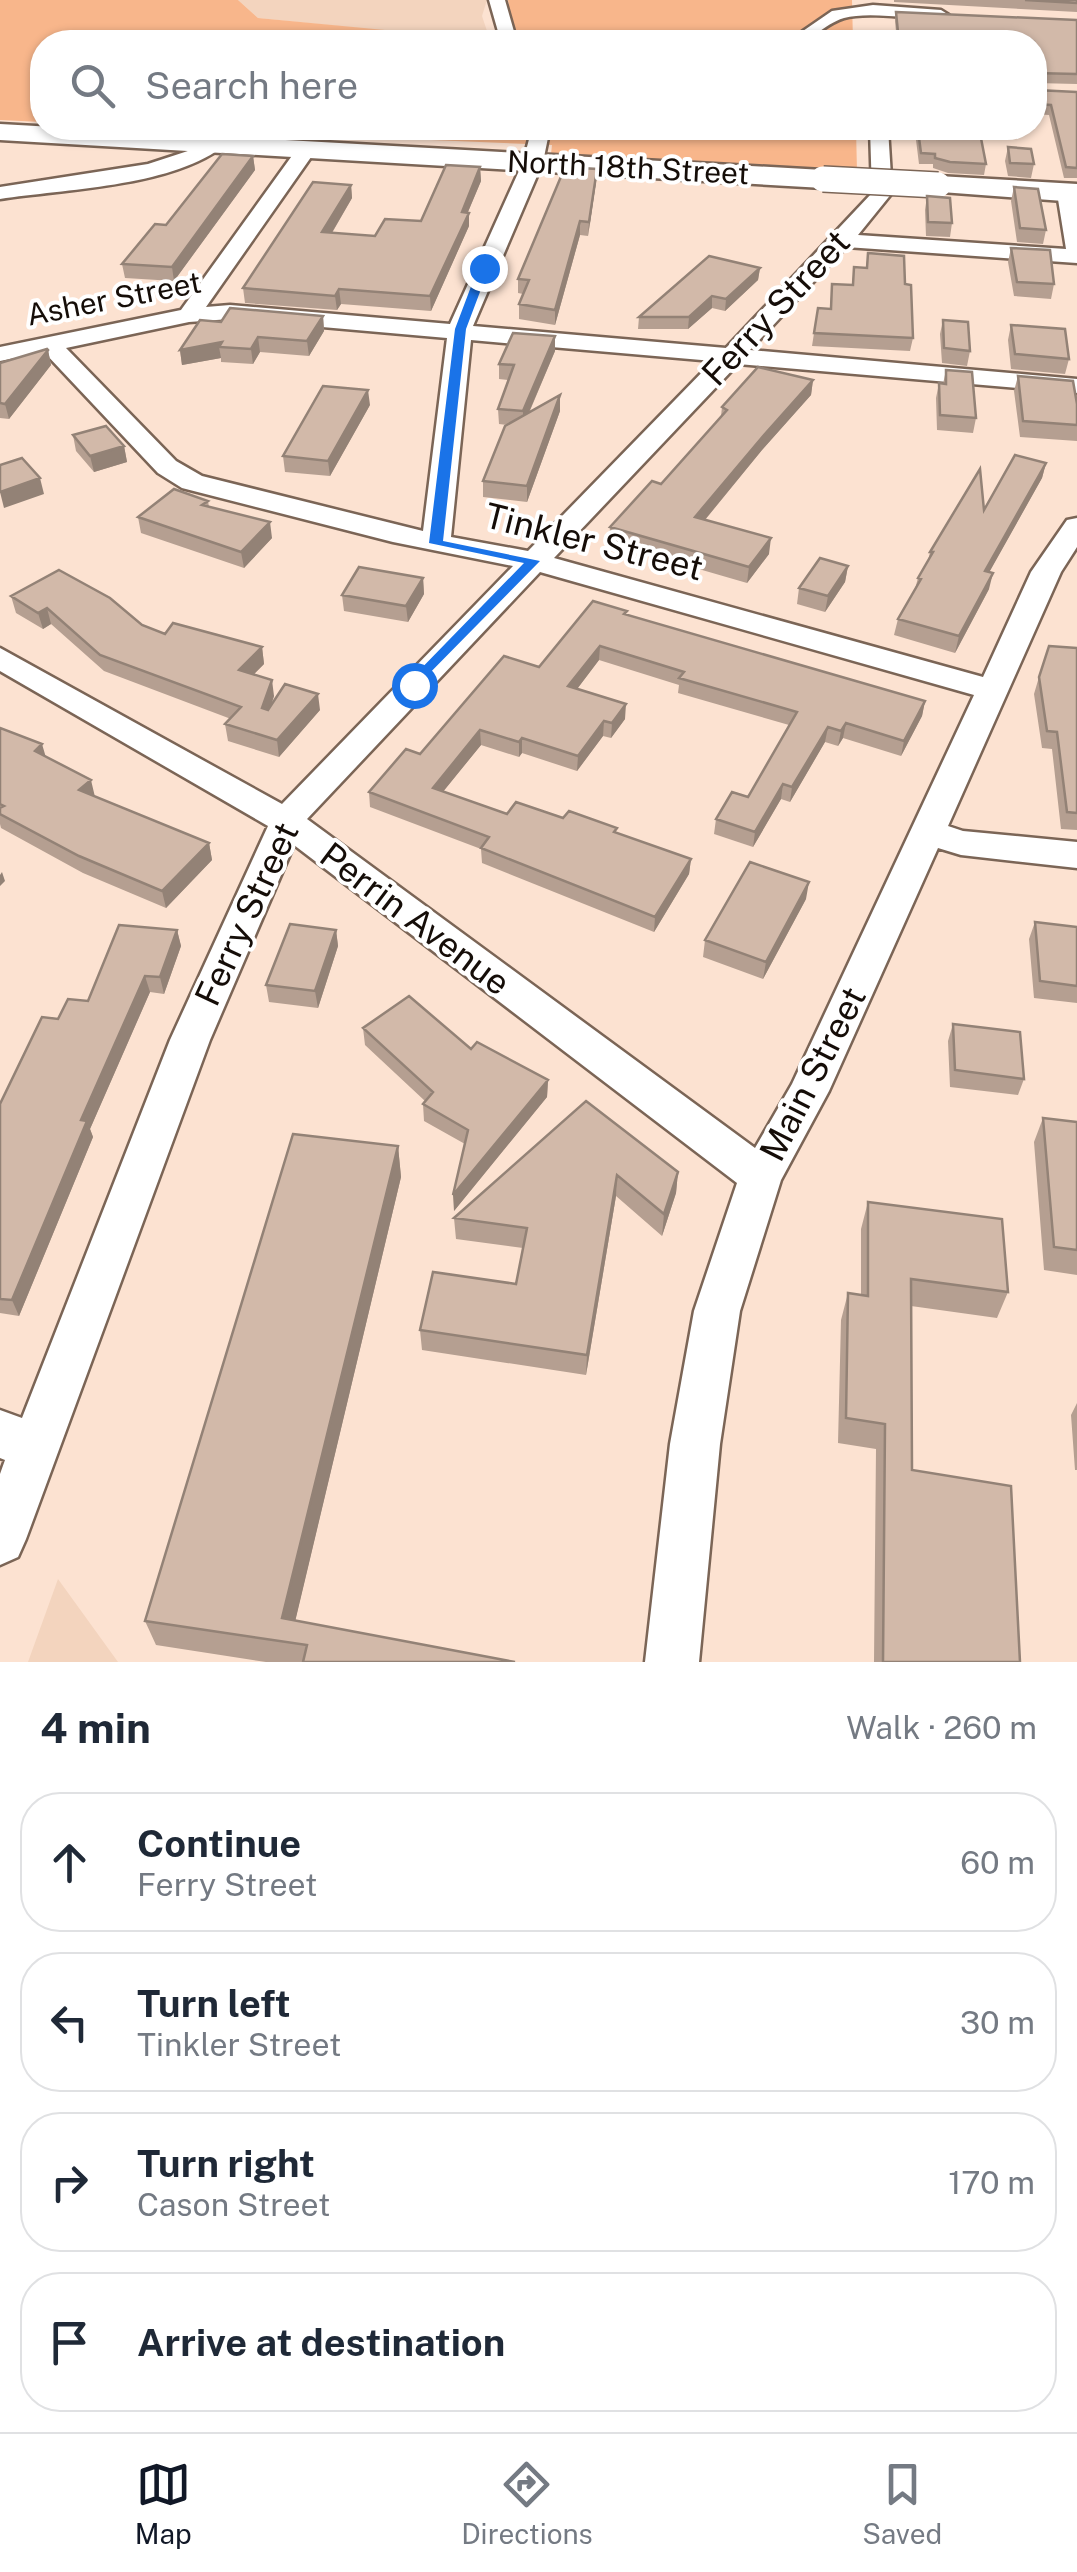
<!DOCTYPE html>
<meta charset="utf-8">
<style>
body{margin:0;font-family:"Public Sans",sans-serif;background:#f6f6f7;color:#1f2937}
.stop{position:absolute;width:30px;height:30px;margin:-22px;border:8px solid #1a73e8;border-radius:50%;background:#fff}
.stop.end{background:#1a73e8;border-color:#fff;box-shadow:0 2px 10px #0008}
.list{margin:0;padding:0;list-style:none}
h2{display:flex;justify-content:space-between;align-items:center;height:130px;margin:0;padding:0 40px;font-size:42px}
h2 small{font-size:32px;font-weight:400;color:#747a83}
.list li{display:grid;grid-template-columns:65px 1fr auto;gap:30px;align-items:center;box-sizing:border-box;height:140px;margin:0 20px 20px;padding:0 20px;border:2px solid #e0e1e3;border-radius:40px}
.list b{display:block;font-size:38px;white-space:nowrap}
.list p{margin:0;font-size:32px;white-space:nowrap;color:#747a83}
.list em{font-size:32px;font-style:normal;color:#747a83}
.icon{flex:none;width:55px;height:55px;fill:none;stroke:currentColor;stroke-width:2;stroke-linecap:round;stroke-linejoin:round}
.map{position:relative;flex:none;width:1077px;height:1662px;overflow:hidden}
.search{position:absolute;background:#fff;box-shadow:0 2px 8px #0004;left:30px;right:30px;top:30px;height:110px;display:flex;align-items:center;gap:25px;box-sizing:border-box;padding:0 35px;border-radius:40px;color:#747a83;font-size:38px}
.sheet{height:770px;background:#fff}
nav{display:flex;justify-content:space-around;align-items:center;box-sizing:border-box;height:140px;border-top:2px solid #e0e1e3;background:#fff;font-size:28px;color:#747a83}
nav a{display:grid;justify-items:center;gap:5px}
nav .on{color:#111827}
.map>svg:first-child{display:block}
</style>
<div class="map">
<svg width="1077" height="1662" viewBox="0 0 1077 1662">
<rect width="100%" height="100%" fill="#fce2d1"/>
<path fill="#f3d4be" d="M238 0H487L482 16 488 34 406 33 258 18Z
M58 1579 118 1662H28Z"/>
<path fill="#f8b68b" d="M0 0H238L258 18 406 32 513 34 508 0H852L853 42H42V122L0 120Z
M137 128H856L857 172 551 154 552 145Z"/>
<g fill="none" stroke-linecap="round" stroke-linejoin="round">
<defs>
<path id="minor" d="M489 0H505L517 42H501Z
M873 5 941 10 949 15 941 20C914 19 868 11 844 18 821 25 813 44 787 42L832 11Z
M532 128H550L543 162 473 326 726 348 872 193 870 128H888L892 193 858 235 1066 249 1057 193 1067 187 1077 193V263L846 247 750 350 1077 379V393L738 364 554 558 983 677 1031 572 1067 520 1077 518V547L1061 572 948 826 963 831 1077 842V868L961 855 938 848 829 1091 781 1180 740 1311 720 1444 699 1662H645L670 1444 694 1311 737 1183 294 845 210 1040 26 1539 18 1557 0 1565V1474L5 1460 0 1458V1410L22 1418 170 1040 268 826 0 671V648L282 804 513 566 393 542 182 488 158 473 44 352 0 361V347L181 310 299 146 306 144 316 150 206 307 230 305 450 324 523 162ZM230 319 447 338 423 531 202 476 176 461 66 348 189 322ZM471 340 713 361 528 551 451 537ZM540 572 974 695 792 1084 755 1148 307 819Z
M214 138 221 140V148C167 187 65 189 0 199V187L148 164 194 149Z"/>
<path id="secondary" d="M0 124 823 170 833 173 837 179 833 185 823 188 0 140Z
M938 176 1077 184V202L928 191 924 185 928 179Z"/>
</defs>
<use href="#minor" stroke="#7b6556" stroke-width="5"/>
<use href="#secondary" stroke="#7b6556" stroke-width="5"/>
<use href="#minor" fill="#fff" fill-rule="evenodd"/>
<use href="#secondary" fill="#fff" fill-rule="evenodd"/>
<defs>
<path id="secondary-bridge" d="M823 179 938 185"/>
</defs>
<use href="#secondary-bridge" stroke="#7b6556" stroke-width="28" stroke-linecap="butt"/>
<use href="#secondary-bridge" stroke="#fff" stroke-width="25"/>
</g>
<path fill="#b59f91" d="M894 0H1077V12L894 2Z
M896 12 1077 20V84L1035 83 1036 90 1077 92V178H1064L1049 115 1034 114V42H897L895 21Z
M909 128H979L986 164 984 175 948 173 933 168V164H919L916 140H910Z
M1008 147 1034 164 1031 178 1008 176 1005 161Z
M253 156 255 170 174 281 125 278 122 264 166 225Z
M480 167 481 181 468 212 469 226 431 311 341 304 337 310 245 303 243 288 351 185 352 198 332 233 375 236 421 221Z
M597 169 596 182 588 236 580 235 555 325 519 319V304L523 294 518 293V279Z
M1014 187 1046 230 1043 244 1017 242 1011 201Z
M927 196 952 223 950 237 926 236 925 210Z
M1011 248 1054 284 1051 299 1014 296 1008 262Z
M868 253 905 284 913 338 910 351 812 346 818 308H830L832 284 852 285 854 267 866 268Z
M760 268 758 280 725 311 712 308 688 329H638L639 317Z
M323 316 324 331 309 356 260 352 253 364 221 362V358L182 365 180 350 221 322Z
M943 320 970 351 967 366 942 363 940 334Z
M1011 325 1069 359 1065 374 1011 369 1008 340Z
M555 336V351L529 413 560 395V411L527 502 483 497V481L507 425 499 424 498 409 508 380 499 379V364Z
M48 350 51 365 9 419 0 418V363Z
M946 370 976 418 973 433 937 430 936 398 939 383 943 384Z
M1018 376 1077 404V441L1020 437 1014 391Z
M813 380 811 395 762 450 705 520 769 554 747 583 609 543 610 527 661 484 721 416 722 407Z
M370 405 330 476 285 472 283 456Z
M73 435 124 446 127 462 94 472 76 451Z
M1046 463 1042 478 989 572V589L955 653 894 635 898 619 915 589 918 578 928 561 930 552Z
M208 501 209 507 272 538 244 568 141 533 138 517Z
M848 566 845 582 825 612 797 604 799 588Z
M423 578 424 594 408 622 344 611 342 595Z
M11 596 142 625 165 634 262 647 264 664 254 674 274 696 271 705 320 710 279 757 228 741 225 724 231 719 104 671 51 624 43 629 16 613Z
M626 615 925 701 922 716 901 756 843 738 838 746 825 742 790 802 781 799 753 847 714 834 716 819 748 797 789 725 678 693 679 685 599 660 577 689 625 719 611 738 603 736 577 771 522 753 519 757 481 745 443 791 507 814 563 818 616 833 691 859 689 874 654 932 482 863 481 849 370 807 369 792 539 667Z
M1077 648V830L1061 829 1052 749 1042 748 1034 694 1039 677Z
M0 728 45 757 95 796 209 843 212 860 166 908 83 873 1 828 0 824Z
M806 899 763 979 703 957 705 940Z
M1035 922 1077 927V1003L1034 998 1029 939Z
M177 930 181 946 164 994 150 992 90 1129 93 1137 19 1316 0 1313V1104L58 1019 88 1001Z
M336 930 338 946 318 1008 269 1002 266 985Z
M953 1024 1024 1079 1018 1095 950 1087 948 1041Z
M363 1028 471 1049 548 1080 547 1097 454 1211 465 1144 424 1121 423 1104 425 1101 365 1045Z
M586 1101 678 1172 676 1193 662 1236 616 1196 586 1375 422 1350 420 1330 516 1284 523 1248 456 1239 454 1218Z
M1043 1118 1077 1122V1275L1044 1270 1034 1142Z
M398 1146 401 1177 295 1621 515 1662H266L156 1645 145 1621Z
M868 1202 1008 1292 997 1318 911 1306 912 1470 1020 1662H874L876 1449 838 1443 841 1320 848 1293 861 1295V1229Z
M1077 1403V1470H1075L1071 1415Z"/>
<path fill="#938276" d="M253 156 255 170 174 281 172 267Z
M480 167 481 181 462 226V212Z
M597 169 596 182 588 236 589 222Z
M351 185 352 198 324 246 322 232Z
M469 213V226L431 311 430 296Z
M580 221V235L555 325V310Z
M760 268 758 280 725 311 726 299Z
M339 289 341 304 337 310 335 296Z
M712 296V308L688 329 689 317Z
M323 316 324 331 309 356 307 341Z
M555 336V351L523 426V411Z
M258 337 260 352 253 364 251 349Z
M222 342 219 347 221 358 182 365 180 350Z
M48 350 51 365 9 419 5 404Z
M813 380 811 395 762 450 694 533 695 517 764 435Z
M368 390 370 405 330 476 328 461Z
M560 395V411L527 502V486Z
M124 446 127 462 94 472 90 456Z
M1046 463 1042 478 981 587 985 571Z
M40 478 44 494 4 508 0 492Z
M270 522 272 538 244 568 241 552Z
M771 538 769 554 747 583 749 567Z
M848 566 845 582 825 612 828 596Z
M993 573 989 589 955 653 959 636Z
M423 578 424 594 408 622 406 606Z
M47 608 51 624 43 629 38 613Z
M600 646 599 660 568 701V686Z
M262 647 264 664 242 686 239 670Z
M272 680 274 696 265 724 262 708Z
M318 694 320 710 279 757 277 740Z
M925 701 922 716 901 756 904 741Z
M626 704 625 719 611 738 612 723Z
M604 721 603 736 577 771 578 756Z
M846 723 843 738 838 746 841 731Z
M828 727 825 742 790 802 792 787Z
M480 730 481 745 434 803 433 788Z
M522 738V753L519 757V742Z
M42 744 47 761 35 751Z
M91 780 95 797 79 790Z
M783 784 781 799 753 847 755 832Z
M209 843 212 860 166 908 162 891Z
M691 859 689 874 654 932 655 917Z
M2 872 5 881 0 886V875Z
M809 882 806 899 763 979 766 962Z
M177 930 181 946 164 994 160 977Z
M336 930 338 946 318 1008 315 991Z
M145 976 150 992 90 1129 93 1137 19 1316 12 1300 81 1120Z
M548 1080 547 1097 454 1211 453 1195Z
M398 1146 401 1177 290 1643 282 1618Z
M678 1172 676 1193 662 1236 664 1214Z
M617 1175 616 1196 586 1375 587 1355Z"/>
<path fill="#d2b9a9" stroke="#938276" stroke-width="2.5" d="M1025 0H1077V3Z
M896 12 1077 20V74L1034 73V42H899Z
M1034 80 1036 90 1077 92V168L1066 167 1051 105 1034 104Z
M912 128H979L986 164 950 162 935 158V154L921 153 918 130H912Z
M1008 147 1031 149 1034 164 1010 163Z
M222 154 253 156 172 267 122 264 155 224 166 225Z
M446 165 480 167 462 212 469 213 430 296 339 289 335 296 243 288 313 182 351 185 322 232 375 236 385 219 421 221Z
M565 167 597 169 589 222 580 221 555 310 519 304 529 280 518 279Z
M1014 187 1038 189 1046 230 1020 228Z
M927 196 950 198 952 223 928 222Z
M1011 248 1050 250 1054 284 1017 282Z
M868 253 904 256 905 284 911 285 913 338 814 333 818 308 831 309 832 284 853 285 854 267 867 268Z
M709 256 760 268 726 299 712 296 689 317H639Z
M230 308 323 316 307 341 258 337 251 349 219 347 222 342 180 350 200 320 221 322Z
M943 320 968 322 970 351 944 348Z
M1011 325 1065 329 1069 359 1015 354Z
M513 333 555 336 523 411 498 409 514 365 499 364Z
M47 349 48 350 5 404 0 403V363Z
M758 367 813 380 764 435 695 517 771 538 749 567 610 527 652 481 661 484 727 410 722 407Z
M946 370 972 372 976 418 940 415 939 383 946 384Z
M1018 376 1073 381 1077 404V425L1023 421Z
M323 386 368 390 328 461 283 456Z
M560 395 527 486 483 481 505 426Z
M106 426 124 446 90 456 73 435Z
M1015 455 1046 463 985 571 993 573 959 636 898 619 921 579 918 578 933 552H930L980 469 984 510Z
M22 458 40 478 0 492V465Z
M174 489 208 501 202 505 270 522 241 552 138 517Z
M820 558 848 566 828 596 799 588Z
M359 567 423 578 406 606 342 595Z
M59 570 110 598 142 625 165 634 173 623 262 647 239 670 272 680 262 708 268 710 285 684 318 694 277 740 225 724 241 707 100 655 47 608 38 613 11 596Z
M593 601 627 611 624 614 925 701 904 741 846 723 841 731 828 727 792 787 783 784 755 832 716 819 732 792 748 797 797 712 679 678 684 672 600 646 568 686 626 704 612 723 604 721 578 756 522 738 519 742 480 730 433 788 507 814 516 802 563 818 569 811 617 828 614 832 691 859 655 917 481 848 489 837 369 792 406 749 420 754 504 656 539 667Z
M1049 646 1077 648V813L1067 812 1057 732 1047 731 1039 677Z
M0 728 42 744 35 751 91 780 79 790 209 843 162 891 79 856 0 814V808L4 806 0 804Z
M750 862 809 882 766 962 705 940Z
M1035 922 1077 927V986L1040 981Z
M290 924 336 930 315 991 266 985Z
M119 925 177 930 160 977 145 976 81 1120 87 1121 12 1300 0 1299V1104L42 1017 58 1019 68 999 88 1001Z
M409 996 471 1049 477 1042 548 1080 453 1195 468 1130 423 1104 433 1092 363 1028Z
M953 1024 1020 1032 1024 1079 955 1070Z
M586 1101 678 1172 664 1214 617 1175 587 1355 420 1330 433 1272 516 1284 527 1228 454 1218Z
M1043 1118 1077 1122V1250L1054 1247Z
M293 1134 398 1146 282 1618 515 1662H303L307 1645 145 1621Z
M868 1202 1002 1219 1008 1292 911 1279 912 1470 1011 1486 1020 1662H883L885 1424 846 1418 848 1293 868 1296Z"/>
<path fill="#1a73e8" d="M484 265 489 268 466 329 443 541 540 561 414 689 407 685 409 681 524 563 429 543 455 329 478 268Z"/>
<g text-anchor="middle" stroke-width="8" stroke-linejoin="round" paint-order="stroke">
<g font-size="30" fill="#150d08" stroke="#fff">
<text transform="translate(628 168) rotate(3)" y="10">North 18th Street</text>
<text transform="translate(114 299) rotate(-11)" y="10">Asher Street</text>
</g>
<g font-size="35" fill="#150d08" stroke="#fff">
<text transform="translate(776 308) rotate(-47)" y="12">Ferry Street</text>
<text transform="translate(594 542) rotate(14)" y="12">Tinkler Street</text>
<text transform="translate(247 914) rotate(-65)" y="12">Ferry Street</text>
<text transform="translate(415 919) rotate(37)" y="12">Perrin Avenue</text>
<text transform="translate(813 1074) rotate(-63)" y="12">Main Street</text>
</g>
</g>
</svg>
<div class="stop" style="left:414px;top:685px"></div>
<div class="stop end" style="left:484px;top:268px"></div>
<div class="search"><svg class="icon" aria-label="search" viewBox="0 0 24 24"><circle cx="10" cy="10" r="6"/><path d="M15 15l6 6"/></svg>Search here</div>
</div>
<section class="sheet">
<h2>4 min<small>Walk · 260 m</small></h2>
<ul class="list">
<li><svg class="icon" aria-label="ahead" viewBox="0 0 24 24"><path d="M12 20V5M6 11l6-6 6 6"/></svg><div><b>Continue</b><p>Ferry Street</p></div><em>60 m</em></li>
<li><svg class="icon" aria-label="left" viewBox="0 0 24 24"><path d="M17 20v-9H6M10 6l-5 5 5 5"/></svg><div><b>Turn left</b><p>Tinkler Street</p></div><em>30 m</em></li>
<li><svg class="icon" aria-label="right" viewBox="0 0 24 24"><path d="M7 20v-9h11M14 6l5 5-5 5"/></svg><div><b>Turn right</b><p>Cason Street</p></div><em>170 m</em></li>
<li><svg class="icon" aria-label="arrive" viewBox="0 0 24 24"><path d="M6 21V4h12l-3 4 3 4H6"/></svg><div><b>Arrive at destination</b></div></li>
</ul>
</section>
<nav>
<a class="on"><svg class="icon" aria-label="map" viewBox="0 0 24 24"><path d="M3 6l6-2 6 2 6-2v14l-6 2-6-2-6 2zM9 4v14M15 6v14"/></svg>Map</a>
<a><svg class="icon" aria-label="directions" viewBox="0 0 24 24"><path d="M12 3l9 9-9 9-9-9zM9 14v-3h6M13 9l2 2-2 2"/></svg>Directions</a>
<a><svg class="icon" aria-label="saved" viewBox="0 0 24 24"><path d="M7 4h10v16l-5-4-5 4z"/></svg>Saved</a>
</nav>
